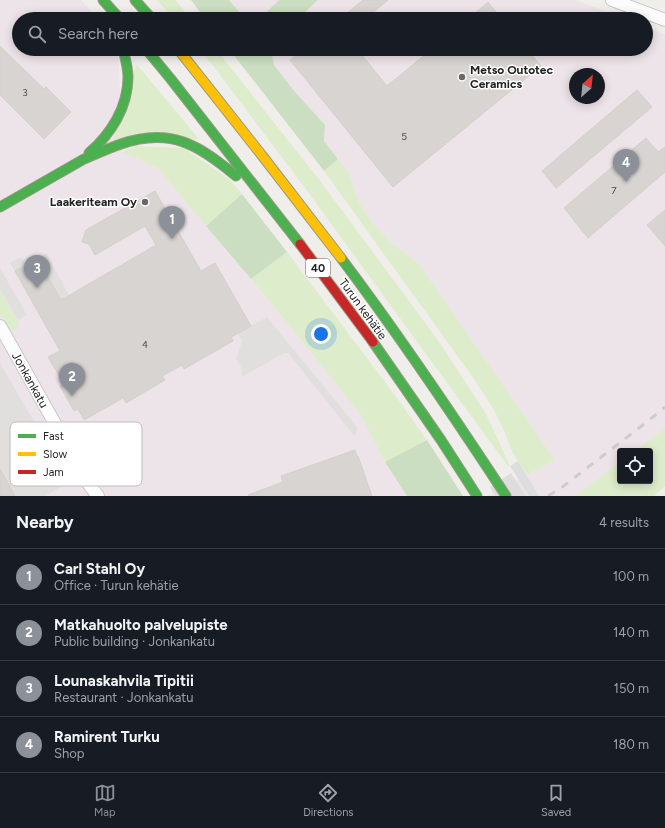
<!DOCTYPE html>
<meta charset="utf-8">
<style>
body{margin:0;font-family:Figtree,sans-serif;background:#242831;color:#f1f3f6}
.controls{position:absolute;right:12px;bottom:12px;display:grid;overflow:hidden;border-radius:4px;box-shadow:0 2px 10px #0003}
.controls button{width:36px;height:36px;display:grid;place-items:center;padding:0;border:0;border-bottom:1px solid #363941;background:#171b24;color:#f1f3f6;font:20px sans-serif}
.compass{position:absolute;left:569px;top:68px;width:36px;height:36px;border-radius:50%;background:#171b24;box-shadow:0 2px 10px #0003;rotate:27deg}
.you{position:absolute;left:321px;top:334px;width:14px;height:14px;margin:-10px;border:3px solid #fff;border-radius:50%;background:#1a73e8;box-shadow:0 0 0 6px #1a73e833}
.badge{display:grid;place-items:center;width:26px;height:26px;border-radius:50%;background:#8c9099;color:#fff;font-size:13px;font-weight:700}
.pin{position:absolute;translate:-50% -33px;filter:drop-shadow(0 1px 2px #0008)}
.pin::after{content:'';position:absolute;top:21px;width:14px;height:12px;background:inherit;clip-path:polygon(0 0,100% 0,50% 100%)}
.list{margin:0;padding:0;list-style:none}
h2{display:flex;justify-content:space-between;align-items:center;height:52px;margin:0;padding:0 16px;font-size:17px}
h2 small{font-size:13px;font-weight:400;color:#9ea1a6}
.list li{display:grid;grid-template-columns:26px 1fr auto;gap:12px;align-items:center;box-sizing:border-box;height:56px;padding:0 16px;border-top:1px solid #363941}
.list b{display:block;font-size:15px;white-space:nowrap}
.list p{margin:0;font-size:13px;white-space:nowrap;color:#9ea1a6}
.list em{font-size:13px;font-style:normal;color:#9ea1a6}
.icon{flex:none;width:22px;height:22px;fill:none;stroke:currentColor;stroke-width:2;stroke-linecap:round;stroke-linejoin:round}
.map{position:relative;flex:none;width:665px;height:496px;overflow:hidden}
.search{position:absolute;background:#171b24;box-shadow:0 2px 10px #0003;left:12px;right:12px;top:12px;height:44px;display:flex;align-items:center;gap:10px;box-sizing:border-box;padding:0 14px;border-radius:22px;color:#9ea1a6;font-size:15px}
.sheet{height:276px;background:#171b24}
nav{display:flex;justify-content:space-around;align-items:center;box-sizing:border-box;height:56px;border-top:1px solid #363941;background:#171b24;font-size:11px;color:#9ea1a6}
nav a{display:grid;justify-items:center;gap:2px}
nav .on{color:#8c9099}
.map>svg:first-child{display:block}
</style>
<div class="map">
<svg width="665" height="496" viewBox="0 0 665 496">
<rect width="100%" height="100%" fill="#f0eeeb"/>
<path fill="#ede4e9" fill-rule="evenodd" d="M0 0H81L96 17 97 19H19V49H115L119 60 122 152 158 168 293 330 360 414 385 462 407 496H0Z
M229 0H279L259 19H245Z
M318 0H576L626 19H298Z
M646 27 665 34V428L635 451H620V462L575 496H487L555 460 419 264 390 242 371 221 357 199 349 173 324 141 325 125 295 92 274 65 271 49H646ZM575 74H599V98H575Z"/>
<path fill="#ddeccb" d="M157 0H175L191 19H174Z
M199 49H216L321 182 440 343 486 414 510 466 507 465 308 192 211 63Z
M136 65 138 66 199 139H113Z
M136 146 184 148 229 179 242 194 206 226 158 168 122 152Z
M338 159 349 173 357 199 371 221 390 242 419 264 555 460 527 475 513 453 501 424 494 410 474 379 407 286 324 171Z
M287 252 397 398 427 440 385 462 360 414 293 330 251 279Z
M0 289 18 322C19 326 17 329 13 331L8 328 0 314Z
M665 428V486L654 496H575L620 462V481H650V451H635Z"/>
<path fill="#cbdec1" d="M191 0H229L245 19H205Z
M279 0H318L298 19H259Z
M229 49H271L274 65 295 92 325 125 324 141 338 159 324 171Z
M242 194 287 252 251 279 206 226Z
M427 440 463 496H407L385 462Z"/>
<path fill="#e0dfde" d="M46 253 69 295 61 300 37 258Z
M21 257 26 265 15 271 10 263Z
M0 268 27 315 18 320 0 289Z
M267 317 357 427 355 437 288 353H284L242 377 241 367 236 359 242 341 238 333Z
M0 363 69 482 45 496H15L2 473 0 474Z"/>
<path fill="#dedddd" d="M518 461 539 496H529L510 466Z
M511 473 526 496H495L490 487Z"/>
<path fill="#d7d4d2" stroke="#d3d0cc" d="M363 0H388L365 19H340Z
M488 2 502 19H468Z
M0 46 44 89 46 87 71 112 44 139 0 95Z
M303 49H357L387 86 432 49H527L541 66 393 187 290 60Z
M637 90 652 107 556 188 542 171Z
M646 138 658 152 665 147V172L588 238 564 208Z
M155 191 201 271 215 263 251 326 231 337 233 341 184 369 182 365 162 376 165 380 126 403 123 398 84 420 78 409 74 411 60 386 64 384 48 357 60 351 15 271 26 265 28 258 34 260 37 258 61 300 156 245 145 226 95 255 89 244 82 242 86 230Z
M665 210V246L647 225Z
M355 450 357 456H358L372 496H249L248 495 283 482 281 476Z
M0 469 15 496H0Z"/>
<g fill="none" stroke-linecap="round" stroke-linejoin="round">
<defs>
<path id="street" d="M612 0 665 20
M0 326 90 486 98 496"/>
<path id="fast" d="M103 0 120 19
M135 0 152 19
M146 49 170 78 300 244
M89 153C111 134 128 107 128 77 128 67 125 58 123 49
M84 159C96 154 109 148 121 144 171 127 199 145 236 176
M0 207 84 159
M341 258C399 335 453 415 506 496
M373 342 441 440 477 496"/>
<path id="slow" d="M178 49 264 158 341 258"/>
<path id="jam" d="M300 244 373 342"/>
</defs>
<use href="#street" stroke="#c9c8c7" stroke-width="14"/>
<use href="#fast" stroke="#999a82" stroke-width="11"/>
<use href="#slow" stroke="#999a82" stroke-width="11"/>
<use href="#jam" stroke="#999a82" stroke-width="11"/>
<use href="#street" stroke="#fdfcfc" stroke-width="12"/>
<use href="#fast" stroke="#4caf50" stroke-width="9"/>
<use href="#slow" stroke="#ffc107" stroke-width="9"/>
<use href="#jam" stroke="#c62828" stroke-width="9"/>
<path stroke="#ccc" stroke-width="3" stroke-dasharray="8 8" stroke-linecap="butt" d="M548 496 561 488 648 421 665 407"/>
</g>
<g fill="#6a6968" stroke="#fff" stroke-width="1.5">
<circle cx="462" cy="77" r="4"/>
<circle cx="145" cy="202" r="4"/>
</g>
<g text-anchor="middle" stroke-width="3" stroke-linejoin="round" paint-order="stroke">
<g font-size="10" fill="#4f4e4e">
<text x="25" y="96">3</text>
<text x="404" y="140">5</text>
<text x="614" y="194">7</text>
<text x="145" y="348">4</text>
</g>
<rect fill="#fff" stroke="#646464" stroke-width="1" x="306" y="259" width="24" height="18" rx="3"/>
<g font-size="11" font-weight="bold" fill="#222">
<text x="318" y="272">40</text>
</g>
<g font-size="12" font-weight="bold" fill="#222" stroke="#fff" text-anchor="start">
<text x="470" y="74">Metso Outotec<tspan x="470" dy="14">Ceramics</tspan></text>
<text x="137" y="206" text-anchor="end">Laakeriteam Oy</text>
</g>
<g font-size="12" fill="#222" stroke="#fff">
<text transform="translate(363 309) rotate(54)" y="4">Turun kehätie</text>
<text transform="translate(30 380) rotate(61)" y="4">Jonkankatu</text>
</g>
</g>
<rect x="10" y="422" width="132" height="64" rx="6" fill="#fff" stroke="#bdbdbd" stroke-width="1"/>
<rect x="18" y="434" width="18" height="4" fill="#4caf50"/>
<rect x="18" y="452" width="18" height="4" fill="#ffc107"/>
<rect x="18" y="470" width="18" height="4" fill="#c62828"/>
<g font-size="11" fill="#222">
<text x="43" y="440">Fast</text>
<text x="43" y="458">Slow</text>
<text x="43" y="476">Jam</text>
</g>
</svg>
<div class="controls">
<button><svg class="icon" aria-label="locate" viewBox="0 0 24 24"><circle cx="12" cy="12" r="6"/><path d="M12 2v4M12 18v4M2 12h4M18 12h4"/></svg></button>
</div>
<svg class="compass" viewBox="-18 -18 36 36"><path d="M0-13l5 13h-10z" fill="#e53935"/><path d="M0 13l5-13h-10z" fill="#9ea1a6"/></svg>
<div class="you"></div>
<div class="pin badge" style="left:172px;top:239px">1</div>
<div class="pin badge" style="left:72px;top:396px">2</div>
<div class="pin badge" style="left:37px;top:288px">3</div>
<div class="pin badge" style="left:626px;top:182px">4</div>
<div class="search"><svg class="icon" aria-label="search" viewBox="0 0 24 24"><circle cx="10" cy="10" r="6"/><path d="M15 15l6 6"/></svg>Search here</div>
</div>
<section class="sheet">
<h2>Nearby<small>4 results</small></h2>
<ul class="list">
<li><span class="badge">1</span><div><b>Carl Stahl Oy</b><p>Office · Turun kehätie</p></div><em>100 m</em></li>
<li><span class="badge">2</span><div><b>Matkahuolto palvelupiste</b><p>Public building · Jonkankatu</p></div><em>140 m</em></li>
<li><span class="badge">3</span><div><b>Lounaskahvila Tipitii</b><p>Restaurant · Jonkankatu</p></div><em>150 m</em></li>
<li><span class="badge">4</span><div><b>Ramirent Turku</b><p>Shop</p></div><em>180 m</em></li>
</ul>
</section>
<nav>
<a class="on"><svg class="icon" aria-label="map" viewBox="0 0 24 24"><path d="M3 6l6-2 6 2 6-2v14l-6 2-6-2-6 2zM9 4v14M15 6v14"/></svg>Map</a>
<a><svg class="icon" aria-label="directions" viewBox="0 0 24 24"><path d="M12 3l9 9-9 9-9-9zM9 14v-3h6M13 9l2 2-2 2"/></svg>Directions</a>
<a><svg class="icon" aria-label="saved" viewBox="0 0 24 24"><path d="M7 4h10v16l-5-4-5 4z"/></svg>Saved</a>
</nav>
